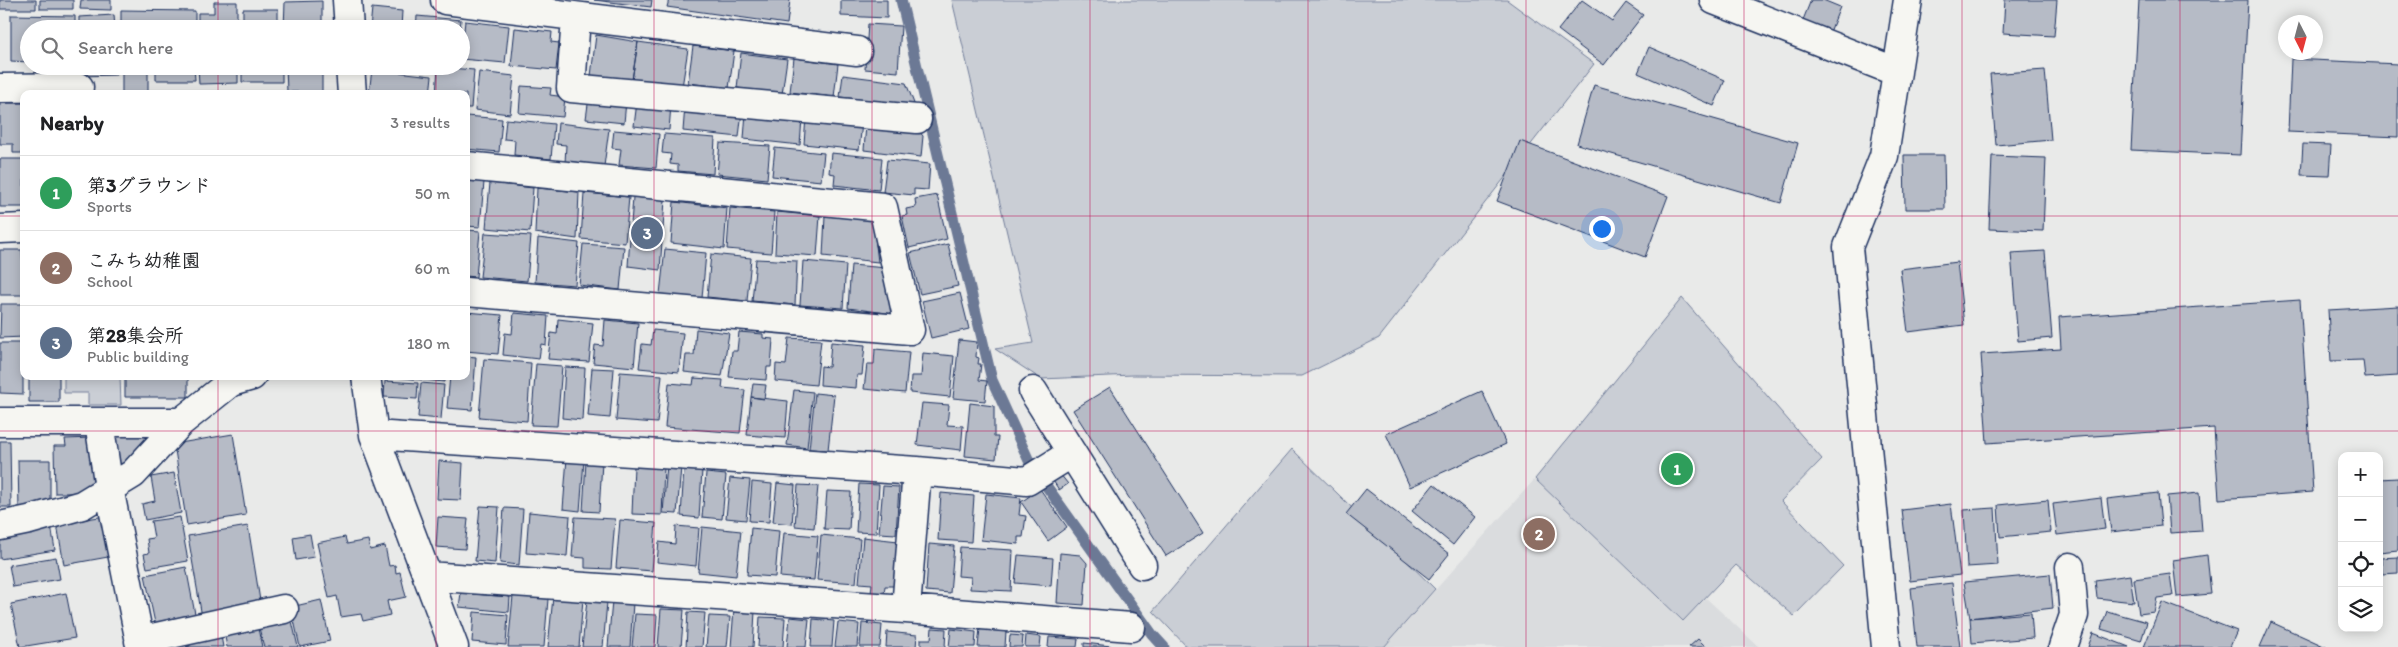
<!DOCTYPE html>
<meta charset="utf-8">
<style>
body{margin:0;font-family:Itim,"Klee One",sans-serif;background:#f2f2f2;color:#202124}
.controls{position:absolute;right:15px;bottom:15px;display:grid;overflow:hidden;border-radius:10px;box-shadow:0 2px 12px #0003}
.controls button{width:45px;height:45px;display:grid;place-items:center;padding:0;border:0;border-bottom:1px solid #e0e0e0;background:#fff;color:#202124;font:25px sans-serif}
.compass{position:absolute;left:2278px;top:15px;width:45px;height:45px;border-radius:50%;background:#fff;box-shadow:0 2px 12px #0003;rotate:174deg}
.you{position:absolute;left:1601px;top:228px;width:18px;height:18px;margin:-12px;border:4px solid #fff;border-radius:50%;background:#1a73e8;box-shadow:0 0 0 8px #1a73e833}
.badge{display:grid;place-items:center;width:32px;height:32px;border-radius:50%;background:#db2777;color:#fff;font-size:16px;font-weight:700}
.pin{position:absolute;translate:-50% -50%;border:2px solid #fff;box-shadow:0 1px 5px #0006}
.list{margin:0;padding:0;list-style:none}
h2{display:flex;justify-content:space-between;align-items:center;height:65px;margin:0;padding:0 20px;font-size:21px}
h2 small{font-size:16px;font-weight:400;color:#757577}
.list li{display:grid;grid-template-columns:32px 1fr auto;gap:15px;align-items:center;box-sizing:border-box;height:75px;padding:0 20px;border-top:1px solid #e0e0e0}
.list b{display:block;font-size:19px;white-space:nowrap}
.list p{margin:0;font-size:16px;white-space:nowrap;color:#757577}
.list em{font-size:16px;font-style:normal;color:#757577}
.icon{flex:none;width:28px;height:28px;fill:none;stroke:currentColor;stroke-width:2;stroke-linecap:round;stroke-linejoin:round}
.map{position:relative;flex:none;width:2398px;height:647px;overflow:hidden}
.search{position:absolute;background:#fff;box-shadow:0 2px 12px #0003;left:20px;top:20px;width:450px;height:55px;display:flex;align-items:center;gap:12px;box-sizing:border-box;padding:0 18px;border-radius:28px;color:#757577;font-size:19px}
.panel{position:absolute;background:#fff;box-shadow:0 2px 12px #0003;left:20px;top:90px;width:450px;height:290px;border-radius:10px}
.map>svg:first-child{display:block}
</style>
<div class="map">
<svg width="2398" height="647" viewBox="0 0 2398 647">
<rect width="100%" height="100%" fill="#e9eae9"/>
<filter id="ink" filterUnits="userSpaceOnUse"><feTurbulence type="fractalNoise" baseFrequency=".02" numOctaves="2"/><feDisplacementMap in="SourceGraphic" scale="10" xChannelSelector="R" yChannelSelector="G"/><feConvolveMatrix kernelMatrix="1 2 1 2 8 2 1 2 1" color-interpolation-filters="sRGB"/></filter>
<g filter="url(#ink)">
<path fill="#dadcde" d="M1535 479 1682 621 1706 598 1759 647H1384Z"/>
<path fill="#caced5" stroke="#727e9a" d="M952 0H1507L1594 64 1379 338 1302 376 1133 375 1041 379 995 349 1033 343Z
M1682 298 1822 459 1781 501 1843 566 1794 616 1736 565 1683 621 1535 479Z
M64 376H120L121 405H88V393H64Z
M1292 449 1435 589 1384 647H1187L1153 611Z"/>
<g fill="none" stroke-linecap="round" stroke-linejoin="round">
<path stroke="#6c7995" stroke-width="11" d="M901 0 992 380 1030 463 1152 634 1164 647"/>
</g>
<path fill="#b6bbc6" stroke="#1b2f5e" d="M0 0H36V9H0Z
M40 0H73V9H40Z
M81 0H111V10L80 9Z
M594 0H652L651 7Z
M669 0H790L787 24 667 7Z
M841 0H887V18L841 16Z
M1582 0 1612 21 1626 3 1643 15 1604 65 1558 30Z
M1811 0H1823L1840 7 1830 32 1803 20Z
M2005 0H2057L2054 36 2003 33Z
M2139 0H2248L2240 155 2131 150Z
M322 1V29H284L285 2Z
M214 2H237V29H198V13H214Z
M372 8 402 11 401 28 409 29H370Z
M243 9H278V29H243Z
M121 10 195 11V29H121Z
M11 15 75 16V29H29V62L11 61Z
M114 15 115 29H79V17Z
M417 16 461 20 460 29H416Z
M465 21 509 26 505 63 461 59Z
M868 24 901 26 898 72 865 69Z
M515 28 552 32 551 42 559 43 556 70 511 66Z
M596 35 638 42 632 80 591 76Z
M638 42 688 49 682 87 632 80Z
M693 46 734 51 729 88 688 83Z
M1649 47 1725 80 1714 106 1638 73Z
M741 53 787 59 782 94 737 88Z
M794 58 838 64 834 97 790 92Z
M2291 59 2398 64V137L2288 132Z
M81 66H116V75L81 76Z
M122 66H148V94H122Z
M156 66H194L195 80H156Z
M198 66H238V83L199 84Z
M242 66H282V82H242Z
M286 66H322V92H287Z
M438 67 474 70 471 108H466V94H436Z
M372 69 432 76 430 94H369Z
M2045 70 2051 140 1996 145 1990 74Z
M479 72 514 76 510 114 475 110Z
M843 75 906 83 915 106 840 97Z
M1594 85 1798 143 1781 203 1577 144Z
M521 86 551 88 550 95 565 97 563 117 519 113Z
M589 97 626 101 624 123 586 119Z
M637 102 671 105 669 130 634 126Z
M0 103H24V153H13V144H0Z
M685 106 742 111 739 137 683 131Z
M746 112 802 118 800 145 744 139Z
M466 116 502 119 499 152 466 149Z
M806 117 862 123 859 150 804 144Z
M506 119 554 124 551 159 514 155 515 140 504 139Z
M558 123 609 129 604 166 565 163 566 145 556 144Z
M866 125 918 130 923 136 921 157 864 150Z
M614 130 659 134 656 168 619 165 621 149 612 148Z
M664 134 715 138 713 174 678 171V165L670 164 671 154 662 153Z
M1520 141 1668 196 1645 257 1497 201Z
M720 143 770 146 767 179 717 174Z
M2303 144 2331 145 2329 176 2301 175Z
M775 148 824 153 821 181 772 176Z
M831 153 882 158 879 190 834 185 835 174 829 173Z
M1904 155H1944L1945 209H1905Z
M1992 156 2046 158 2043 231 1989 229Z
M0 159H24V207H0Z
M887 160 930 164 928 190 914 189V195L883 192Z
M466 180 484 182 480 227 466 226Z
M490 183 533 188 530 232 486 228Z
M537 188 579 192 577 239 535 233Z
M584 193 629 197 625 243 581 239Z
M937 195 947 239 909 248 902 216 907 215 906 209 916 207 915 199Z
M633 197 665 200 660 270 628 266Z
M674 202 727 208 724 249 671 243Z
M730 208 774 212 771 253 727 249Z
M777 212 820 216 817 256 775 253Z
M825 216 873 220 878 262 823 256Z
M466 230 480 231 476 277 466 276Z
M485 233 531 236 527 281 480 277Z
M538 238 579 243 575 285 535 282Z
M583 244 624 247 620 290 579 285Z
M948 244 958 286 920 294 910 253Z
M665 249 706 253 702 298 660 294Z
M0 250H22L24 295H0Z
M2045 251 2052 338 2018 341 2011 253Z
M711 254 751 258 747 301 707 297Z
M756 259 797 261 795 305 752 301Z
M803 261 846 265 843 308 800 305Z
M1957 262 1964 325 1908 332 1900 269Z
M851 265 887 268 895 314 848 308Z
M960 293 969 329 931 338 922 301Z
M2300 300 2313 492 2219 499 2214 428 1987 443 1981 354 2061 349 2059 317Z
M1 304H24V337L0 338Z
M2398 306V376L2365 378 2363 360 2331 361 2328 310Z
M466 312 502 315 498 354 466 351Z
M514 313 548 316 546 345 541 344 539 359 503 355 505 333 512 334Z
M558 319 593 323 589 362 548 359 551 333 557 334Z
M605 320 638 323 634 367 593 363 595 345 603 346Z
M696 329 729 333 722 376 684 372 686 355H694Z
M653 330 683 333 679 372 639 368 642 344 651 345Z
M739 332 763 334V338L773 339 771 367H767L766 380 729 377 732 351H737Z
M789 338 821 340 816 385 775 381 776 364 786 365Z
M959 340 977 342 976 357 979 358 978 364H981L979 380 987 381 985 401 953 398Z
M831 342 865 345 862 375H857L856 388 820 385 821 366 829 367Z
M0 343H23V394L0 393Z
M875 349 909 352 905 393 864 389 867 364H874Z
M923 353 954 356 950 397 910 393 911 376H921Z
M466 356 476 357 472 410 447 408 450 376H466Z
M484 359 531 363 527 421 479 417Z
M536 364 562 366 557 426 531 425Z
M565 367 585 368 582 420 562 418Z
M592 368 614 369 610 418 588 416Z
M620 372 662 375 657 423 616 420Z
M29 376H59V402H29Z
M125 376H188V397H125Z
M383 376H445L444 382Z
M694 378 723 380 722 388 745 390 740 433 665 427 669 383 693 385Z
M385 381 418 383 417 399 384 397Z
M421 383 444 385 441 419 418 417Z
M753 384 766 385 764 399 751 397Z
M1110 387 1203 533 1166 556 1073 410Z
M794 390 813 392 807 448 787 445Z
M1482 391 1506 444 1410 487 1386 434Z
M815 393 834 395 828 450 809 449Z
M751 397 788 401 785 438 747 435Z
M922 403 949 405 947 425 963 426 961 450 917 445Z
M970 403 994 406V437H998L996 459 965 456Z
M154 432 118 472 114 436Z
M233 434 246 515 187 525 174 444Z
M92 438 93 486H85V493H55L54 446H66L65 439Z
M0 441H10L11 507H0Z
M567 458 584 460 580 511 563 509Z
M18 460H50V504L29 505 30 511H19Z
M439 461 463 463 461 500 437 499Z
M586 461 602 462 599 512 583 511Z
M667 465 681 467 677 514 663 513Z
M634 466 664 467 662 515 632 514Z
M684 469 702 470 699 518 681 516Z
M174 473 181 513 145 520 142 504 155 501 151 477Z
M706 473 726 475 722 519 702 517Z
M1060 474 1068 484 1059 490 1052 479Z
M730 478 750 480 746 520 726 518Z
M2398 478V550L2379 552V479Z
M752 482 772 484 769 522 749 521Z
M777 483 795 485 792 524 773 522Z
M859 484 879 485 876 533 856 532Z
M1434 484 1475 517 1453 545 1412 511Z
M798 485 818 486 814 528 795 526Z
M883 486 899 487 896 534 879 533Z
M1040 489 1067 527 1048 541 1021 502Z
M1366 489 1449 554 1429 579 1346 514Z
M827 491 851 492 849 530 824 529Z
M941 493 974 496 971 542 938 540Z
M2158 493 2161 526 2111 532 2107 499Z
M2199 493 2202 531 2170 533 2167 496Z
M986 494 1021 498 1019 515 1026 516 1023 537H1018V544L981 540Z
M2101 498 2105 529 2057 535 2053 504Z
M2048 500 2051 532 2000 537 1998 505Z
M1951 504 1960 575 1910 581 1902 510Z
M480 506 499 507 495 563 475 561Z
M504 508 523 509 519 565 500 563Z
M1995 508 1998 565 1967 567 1964 510Z
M529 512 570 516 567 556 526 553Z
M105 516 110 542H106L108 557 64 565 57 524Z
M180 517 188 561 147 568 144 554 149 553 147 539 154 538 151 521Z
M438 517 468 519 465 549 436 547Z
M575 517 615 519 611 569 585 568V558L572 557Z
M620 520 656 523 652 571 616 568Z
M51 525 55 550 0 559V534Z
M248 526 261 607 202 617 188 536Z
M676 526 699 528 696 566 657 562 659 542 675 544Z
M702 527 741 531 736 576 698 572Z
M751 528 779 531 775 577 747 575Z
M784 533 818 536 814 580 780 577Z
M310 534 314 557 296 560 293 537Z
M821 535 860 539 856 583 817 580Z
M345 537 347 544 368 540 370 550 385 546 389 566 395 565 396 573 400 572 406 597 387 601 390 615 363 621 361 614 341 617 337 596 329 598 317 543Z
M863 537 898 541 894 586H885L884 594 871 593 872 584 859 583Z
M929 544 954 546 950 593 926 591Z
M960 547 1013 550 1011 591 970 589 971 577 958 576Z
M1060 553 1080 555 1087 563 1084 605 1057 603Z
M1018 555 1053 558 1051 586 1015 583Z
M2207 555 2211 594 2177 597 2173 560Z
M56 557 60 579 13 587 9 565Z
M2398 557V573L2382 574 2381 558Z
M186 567 196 619 156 628 145 575Z
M2050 574 2053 608 1970 618 1964 582Z
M2170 574 2173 596 2157 598 2154 612 2139 614 2134 579Z
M2130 575 2134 602 2097 598 2095 580Z
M1952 583 1960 647H1917L1911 588Z
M66 593 75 638 20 647 11 604Z
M461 593 510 597 509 612 459 607Z
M513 596 548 599 544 647H508Z
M553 597 583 599 579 647H548Z
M321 600 330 641 300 647 291 607Z
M587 600 607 602 603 647H582Z
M612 601 633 603 630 647H608Z
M2162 602 2237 631 2230 647H2144Z
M661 609 684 610 681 647H658Z
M734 609 755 611 753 647H731Z
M2107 611 2147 622 2141 641 2101 629Z
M474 612 508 615 506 645 472 642Z
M688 612 705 613 702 647H686Z
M2031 613 2033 638 1972 643 1970 618Z
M635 614 657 615 655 647H632Z
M709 616 730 617 727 647H706Z
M291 617 298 647H264L258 624Z
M760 617 785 618 783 647H758Z
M790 617 809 619 806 647H787Z
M813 619 834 621 832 647H811Z
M838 622 859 624 857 647H835Z
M2271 622 2326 647H2260Z
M862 623 882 625 880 647H860Z
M257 624 262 647H227L224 632Z
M932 628 946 629 945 647H921V639H931Z
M980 628 1006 631 1005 647H978Z
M951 629 976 632 975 647H949Z
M887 632 917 635 916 647H886Z
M2093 633 2129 647H2088Z
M1010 635 1023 636 1022 647H1009Z
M1026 635 1041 637 1040 647H1025Z
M221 636 223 647H186L190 646 189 643Z
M1049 637 1078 639 1077 647H1048Z
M1698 639 1706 647H1689Z
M1084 643 1111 646 1110 647H1084Z"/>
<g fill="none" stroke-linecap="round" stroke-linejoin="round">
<defs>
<path id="minor" d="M347 0 349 29
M445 0 857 51
M1714 0 1897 72
M576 17 571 88 917 119
M350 66 352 94
M0 88 79 87
M466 166 883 207 910 330 466 292
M0 229 24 228
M366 376 374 435 454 647
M1033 391 1142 565
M0 422H181L231 382 252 376
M99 422 109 488 141 647
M374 435 917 471 1027 481 1072 453
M0 526 29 520 82 505 133 474 181 422
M427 576 906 609 1131 627
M906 609 917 471
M139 641 284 609
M1886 647 1848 247 1884 156 1908 0
M2063 647 2074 615 2070 567"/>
</defs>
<use href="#minor" stroke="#1b2f5e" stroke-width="31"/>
<use href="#minor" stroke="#f6f6f2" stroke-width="28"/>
</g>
</g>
<path fill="none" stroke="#c2185b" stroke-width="1" stroke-opacity="0.55" d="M218 0V29M436 0V29M654 0V647M872 0V647M1090 0V647M1308 0V647M1526 0V647M1744 0V647M1962 0V647M2180 0V647M218 66V94M436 66V94M0 216H24M466 216H2398M218 376V647M436 376V647M0 431H2398"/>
</svg>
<div class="controls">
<button>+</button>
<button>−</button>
<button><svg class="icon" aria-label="locate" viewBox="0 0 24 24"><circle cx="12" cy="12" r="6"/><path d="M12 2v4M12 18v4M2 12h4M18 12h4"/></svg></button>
<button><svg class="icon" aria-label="layers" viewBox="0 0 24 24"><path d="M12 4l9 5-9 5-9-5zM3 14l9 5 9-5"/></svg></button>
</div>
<svg class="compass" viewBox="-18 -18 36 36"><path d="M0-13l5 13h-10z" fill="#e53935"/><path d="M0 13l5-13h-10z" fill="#757577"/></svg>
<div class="you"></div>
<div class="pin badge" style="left:1677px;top:469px;background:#2e9e5b">1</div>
<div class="pin badge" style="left:1539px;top:534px;background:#8d6e63">2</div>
<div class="pin badge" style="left:647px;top:233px;background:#5c6f8a">3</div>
<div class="search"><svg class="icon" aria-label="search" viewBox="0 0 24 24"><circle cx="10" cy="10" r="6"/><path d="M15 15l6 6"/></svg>Search here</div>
<section class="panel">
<h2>Nearby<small>3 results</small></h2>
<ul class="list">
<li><span class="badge" style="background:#2e9e5b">1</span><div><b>第3グラウンド</b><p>Sports</p></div><em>50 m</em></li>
<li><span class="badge" style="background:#8d6e63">2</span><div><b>こみち幼稚園</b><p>School</p></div><em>60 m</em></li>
<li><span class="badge" style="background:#5c6f8a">3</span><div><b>第28集会所</b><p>Public building</p></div><em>180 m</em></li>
</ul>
</section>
</div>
